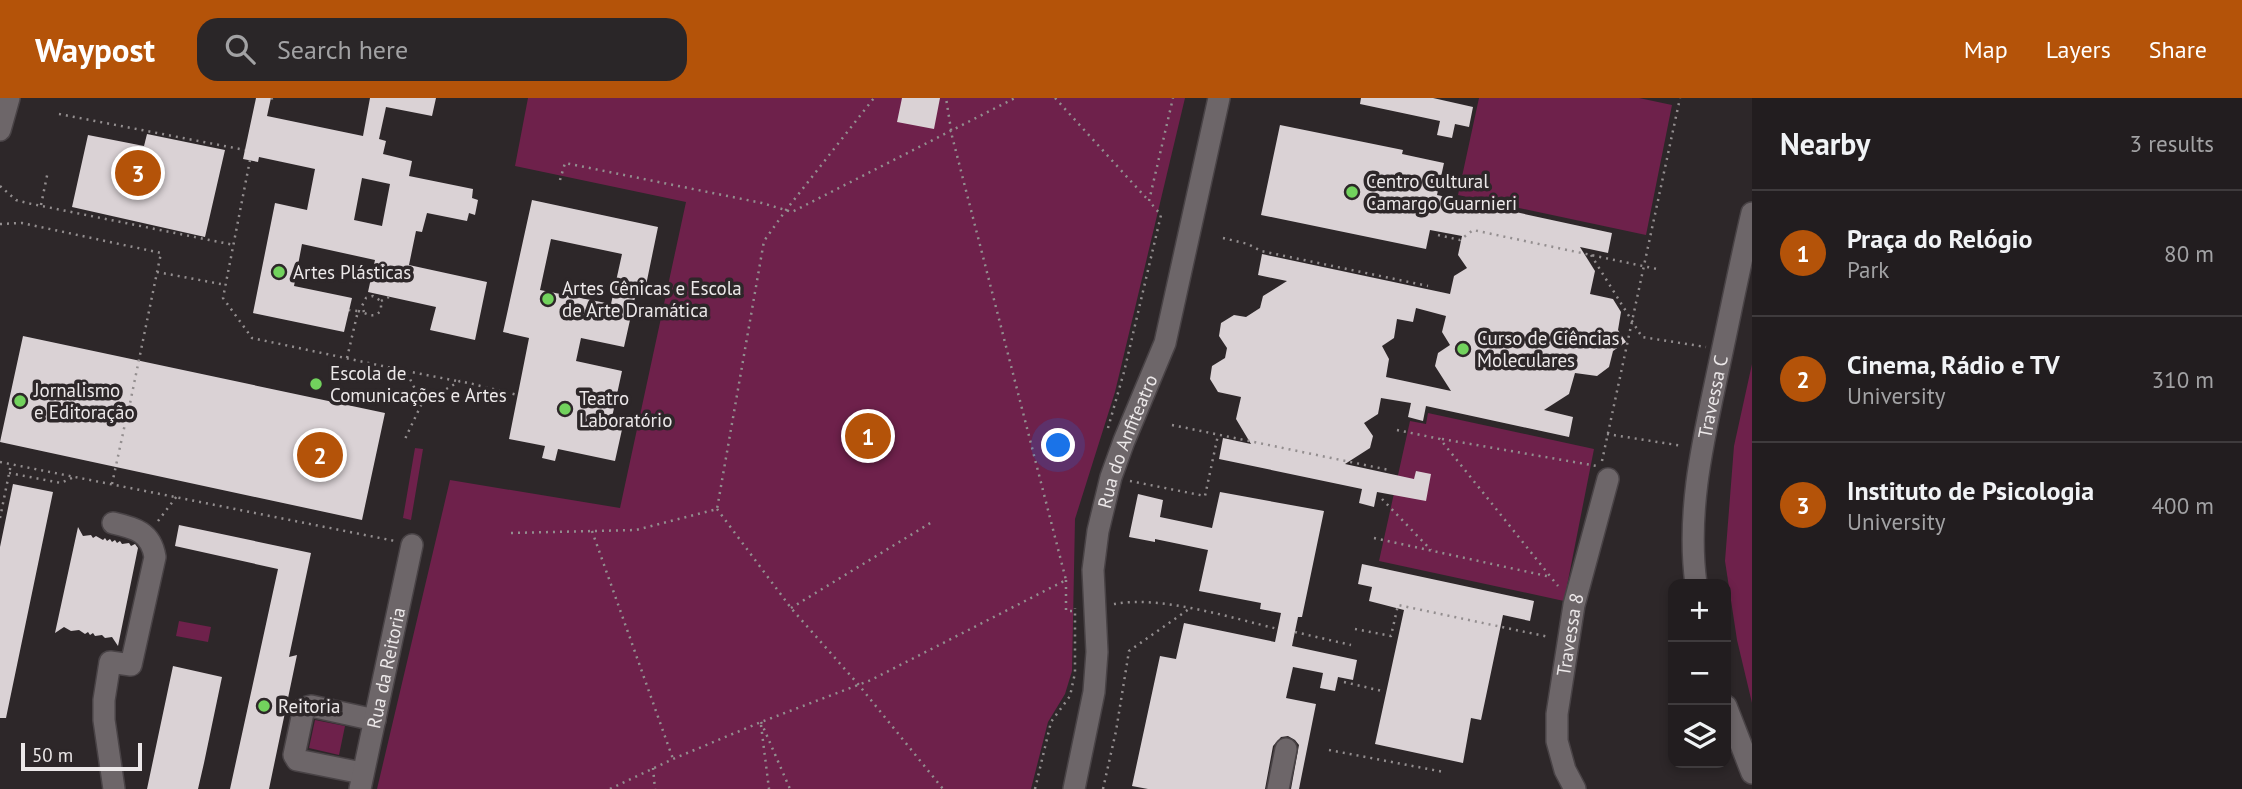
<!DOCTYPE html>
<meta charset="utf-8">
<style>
body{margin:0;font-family:"PT Sans",sans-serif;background:#2a2628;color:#f1f3f6}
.controls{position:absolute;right:21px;bottom:21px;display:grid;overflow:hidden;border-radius:14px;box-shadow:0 4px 10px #0003}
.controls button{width:63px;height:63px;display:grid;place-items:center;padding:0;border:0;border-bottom:2px solid #3f3b3d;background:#221d1f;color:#f1f3f6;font:35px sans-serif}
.scale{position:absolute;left:21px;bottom:18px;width:121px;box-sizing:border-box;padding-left:7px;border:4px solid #ece8e9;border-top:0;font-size:19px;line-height:24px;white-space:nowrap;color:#ece8e9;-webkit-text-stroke:5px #2d2729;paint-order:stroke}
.you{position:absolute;left:1059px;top:348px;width:24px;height:24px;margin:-18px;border:5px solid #fff;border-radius:50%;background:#1a73e8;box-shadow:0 0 0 10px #1a73e833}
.badge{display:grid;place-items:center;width:46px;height:46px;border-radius:50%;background:#b45309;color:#fff;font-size:23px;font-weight:700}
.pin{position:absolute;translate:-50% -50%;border:4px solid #fff;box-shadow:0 2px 7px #0006}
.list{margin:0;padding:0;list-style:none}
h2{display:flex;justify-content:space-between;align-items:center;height:91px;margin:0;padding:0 28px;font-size:30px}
h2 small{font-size:23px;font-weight:400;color:#a2a2a4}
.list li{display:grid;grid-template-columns:46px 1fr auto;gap:21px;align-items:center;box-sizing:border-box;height:126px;padding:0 28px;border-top:2px solid #3f3b3d}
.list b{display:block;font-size:26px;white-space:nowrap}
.list p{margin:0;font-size:23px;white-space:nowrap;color:#a2a2a4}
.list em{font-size:23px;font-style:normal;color:#a2a2a4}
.icon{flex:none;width:38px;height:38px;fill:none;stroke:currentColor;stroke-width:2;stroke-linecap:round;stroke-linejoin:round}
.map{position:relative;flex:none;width:1752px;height:691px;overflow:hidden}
header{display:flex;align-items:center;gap:42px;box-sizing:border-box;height:98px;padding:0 35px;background:#b45309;color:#fff}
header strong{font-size:33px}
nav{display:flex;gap:38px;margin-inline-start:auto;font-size:24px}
.search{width:490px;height:63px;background:#2a2628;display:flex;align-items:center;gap:18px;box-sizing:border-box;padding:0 24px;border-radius:21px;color:#a2a2a4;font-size:26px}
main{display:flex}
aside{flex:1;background:#221d1f}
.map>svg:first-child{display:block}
</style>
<header>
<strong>Waypost</strong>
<div class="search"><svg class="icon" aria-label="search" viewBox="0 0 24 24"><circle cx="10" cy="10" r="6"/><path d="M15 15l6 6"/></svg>Search here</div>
<nav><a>Map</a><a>Layers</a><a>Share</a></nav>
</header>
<main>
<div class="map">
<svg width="1752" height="691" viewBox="0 0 1752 691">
<rect width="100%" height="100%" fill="#2d2729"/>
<path fill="#6e214b" d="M528 0H1185L1115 294 1075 421 1072 573 1065 596 1048 624 1031 691H377L450 382 620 410 686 104 515 68Z
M1479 0H1639L1672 7 1646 137 1458 97Z
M1752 266V605L1737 542 1725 463 1734 348Z
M1428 315 1594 351 1564 503 1379 463 1410 323 1426 326Z
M415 350 423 351 411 422 403 420Z
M179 523 211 529 208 544 176 538Z
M315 622 345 628 339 657 309 650Z"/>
<path fill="#dad2d5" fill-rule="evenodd" d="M256 0H271L267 18 363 38 370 0H436L432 18 386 9 379 41 386 43 383 56 412 63 409 78 473 91 472 100 478 102 475 117 469 115 467 123 427 115 422 134 416 133 409 167 487 184 475 242 430 232 436 209 368 194 375 162 302 146 294 188 352 200 344 234 253 215 275 105 307 112 315 71 259 59 258 64 243 61ZM362 80 390 86 382 128 354 122Z
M902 0H940L934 31 897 24Z
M1361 0H1433L1473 9 1469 29 1455 26 1452 40 1437 37 1440 23 1360 6Z
M1280 27 1403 52 1402 56 1444 65 1437 97 1612 135 1608 155 1580 149 1595 173 1590 196 1613 201 1621 214 1618 232 1626 244 1613 253 1609 269 1597 278 1575 275 1569 296 1544 312 1573 319 1569 339 1426 308 1423 323 1408 319 1411 305 1381 300 1378 316 1364 325 1373 338 1370 350 1345 366 1414 381 1416 373 1431 376 1426 403 1377 394 1374 409 1359 405 1362 391 1219 361 1223 340 1251 346 1236 321 1241 299 1218 294 1210 281 1212 268 1225 260 1227 250 1219 238 1221 225 1234 217 1246 219 1260 210 1263 198 1287 183 1258 177 1262 156 1450 196 1454 178 1467 170 1458 157 1462 138 1430 132 1426 151 1261 117ZM1416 210 1446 218 1442 234 1450 247 1438 255 1435 268 1451 293 1386 279 1389 261 1382 248 1394 240 1397 221 1413 224Z
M147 36 225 52 205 139 72 109 88 37 144 48Z
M532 102 658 129 644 197 636 195 624 249 581 240 576 263 622 273 611 324 623 327 615 363 558 351 555 363 542 360 545 348 509 341 529 240 503 234ZM551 141 622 156 611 206 540 192Z
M23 238 385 315 362 422 0 344Z
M13 386 53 394 6 620H0V449Z
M1220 394 1324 413 1302 519H1298L1292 548 1357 562 1353 582 1338 579 1335 593 1320 590 1323 575 1293 569 1286 600 1316 606 1299 691H1291L1299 647 1295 642 1288 638 1281 639 1273 648 1265 691H1148L1132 688 1160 558 1176 561 1184 525 1275 544 1281 515 1260 511 1261 505 1199 493 1208 452 1155 441V444L1129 439 1138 396 1163 402 1160 419 1212 430Z
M179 427 311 455 289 559 297 557 269 691H230L278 471 175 448Z
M78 429 83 438 91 437 93 440 96 438 103 442 105 440 107 443 110 441 112 444 115 442 117 445 120 443 122 446 129 445 131 448 135 446 138 450 118 548 112 539 105 540 102 537 95 538 93 535 90 537 88 534 85 536 79 532 71 533 64 529 55 535Z
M1362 466 1534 503 1530 523 1503 517 1481 622 1471 620 1463 665 1375 646 1404 512 1369 503 1372 489 1358 486Z
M173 568 222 579 204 665 198 691H147Z"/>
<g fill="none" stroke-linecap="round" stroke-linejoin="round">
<defs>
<g id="minor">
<path d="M0 32 9 0"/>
<path d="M113 425C135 430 151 434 155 459L131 567 110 564 104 602V622L114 691"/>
<path id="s1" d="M1696 486C1686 412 1704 339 1719 268 1730 217 1740 166 1752 115"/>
<path d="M1726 608 1752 675"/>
<path d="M362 675 297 662 294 657 304 610 311 608 375 622"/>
<path id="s2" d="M360 691 412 447"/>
<path id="s3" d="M1074 691 1094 594 1097 554 1093 472 1098 433 1111 379 1124 343 1165 245 1219 0"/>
<path d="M1278 691 1286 651"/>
<path id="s4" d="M1575 691 1565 672 1557 643V616L1574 507 1608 381"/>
</g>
</defs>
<use href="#minor" stroke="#494346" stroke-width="24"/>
<path stroke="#938e8f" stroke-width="2.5" stroke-dasharray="2 5" stroke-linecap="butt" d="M1055 0 1149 103
M271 1 273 0
M59 16 245 52
M250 62 223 200 252 240 406 273 422 305 405 341
M560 82 565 65 762 105 792 114 1015 0
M0 88 16 102 27 105 234 147
M41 107 48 73
M0 126 22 125 161 155 128 315
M1438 137 1460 142 1473 132 1657 171
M1223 140 1248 146 1261 153 1428 188
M1591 157 1642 239 1706 249
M157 174 226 187
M381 203 389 199
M358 213C367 215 374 222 381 212V203
M364 214 362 208 366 200 373 198 381 203
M347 260 358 213 349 212
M406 273 457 283
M422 305 460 283 518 297
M1172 327 1389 372
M1108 330 1124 274 1161 117 1149 103 1173 0
M1397 332 1440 341 1558 488
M1607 336 1683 348
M1442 341 1597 368
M1602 363 1680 0
M0 364 395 443
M9 375 61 385 74 379
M1130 383 1205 398 1218 337
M112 386 125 326
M1382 401 1431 452
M717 411 791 510 858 586 943 691
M0 420 11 366
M158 423 177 398
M592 433 673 661
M511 435 636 432 717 411 764 143 786 112 874 0
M1374 440 1551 479
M1066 482V513H1073
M1114 506C1160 497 1232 520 1278 531
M791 510 932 424
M1355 531 1391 538 1398 507 1549 539
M1295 534 1351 547
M1344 584 1382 593
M761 624 790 691
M761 627 769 691
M1329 652 1444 674
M653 670 655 691
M610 691 673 661 761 624 871 582 1066 482 952 38 946 0
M1035 691 1051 624 1070 598 1075 575V510
M1103 691 1116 633 1129 553 1189 511"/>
<use href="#minor" stroke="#6d6669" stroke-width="21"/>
</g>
<g fill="#72d25d" stroke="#2d2729" stroke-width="2.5">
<circle cx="1352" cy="94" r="7"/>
<circle cx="279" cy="174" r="7"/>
<circle cx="548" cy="201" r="7"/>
<circle cx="1463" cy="251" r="7"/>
<circle cx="316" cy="286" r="7"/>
<circle cx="20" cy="303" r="7"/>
<circle cx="565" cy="311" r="7"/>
<circle cx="264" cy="608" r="7"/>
</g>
<g text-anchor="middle" stroke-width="7" stroke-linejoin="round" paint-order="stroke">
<g font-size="19" fill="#ece8e9" stroke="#2d2729" text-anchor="start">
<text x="1366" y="90">Centro Cultural<tspan x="1366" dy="22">Camargo Guarnieri</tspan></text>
<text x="293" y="181">Artes Plásticas</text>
<text x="562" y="197">Artes Cênicas e Escola<tspan x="562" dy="22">de Arte Dramática</tspan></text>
<text x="1477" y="247">Curso de Ciências<tspan x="1477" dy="22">Moleculares</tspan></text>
<text x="330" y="282">Escola de<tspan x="330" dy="22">Comunicações e Artes</tspan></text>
<text x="34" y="299">Jornalismo<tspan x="34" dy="22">e Editoração</tspan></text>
<text x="579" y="307">Teatro<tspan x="579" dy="22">Laboratório</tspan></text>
<text x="278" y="615">Reitoria</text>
</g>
<g font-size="19" fill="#ece8e9" stroke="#2d2729">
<text dy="7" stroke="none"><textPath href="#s1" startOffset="189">Travessa C</textPath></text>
<text dy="7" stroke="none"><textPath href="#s3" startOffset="355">Rua do Anfiteatro</textPath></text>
<text dy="7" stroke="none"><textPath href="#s4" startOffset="159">Travessa 8</textPath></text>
<text dy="7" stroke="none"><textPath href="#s2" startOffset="124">Rua da Reitoria</textPath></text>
</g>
</g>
</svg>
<div class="controls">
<button>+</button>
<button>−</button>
<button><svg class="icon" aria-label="layers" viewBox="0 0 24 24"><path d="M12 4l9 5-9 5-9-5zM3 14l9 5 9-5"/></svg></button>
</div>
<div class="scale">50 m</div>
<div class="you"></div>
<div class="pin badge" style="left:868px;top:338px">1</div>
<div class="pin badge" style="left:320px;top:357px">2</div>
<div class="pin badge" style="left:138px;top:75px">3</div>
</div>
<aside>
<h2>Nearby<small>3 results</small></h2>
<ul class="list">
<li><span class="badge">1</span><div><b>Praça do Relógio</b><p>Park</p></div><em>80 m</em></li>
<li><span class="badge">2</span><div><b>Cinema, Rádio e TV</b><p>University</p></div><em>310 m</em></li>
<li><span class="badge">3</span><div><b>Instituto de Psicologia</b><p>University</p></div><em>400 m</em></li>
</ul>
</aside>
</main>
